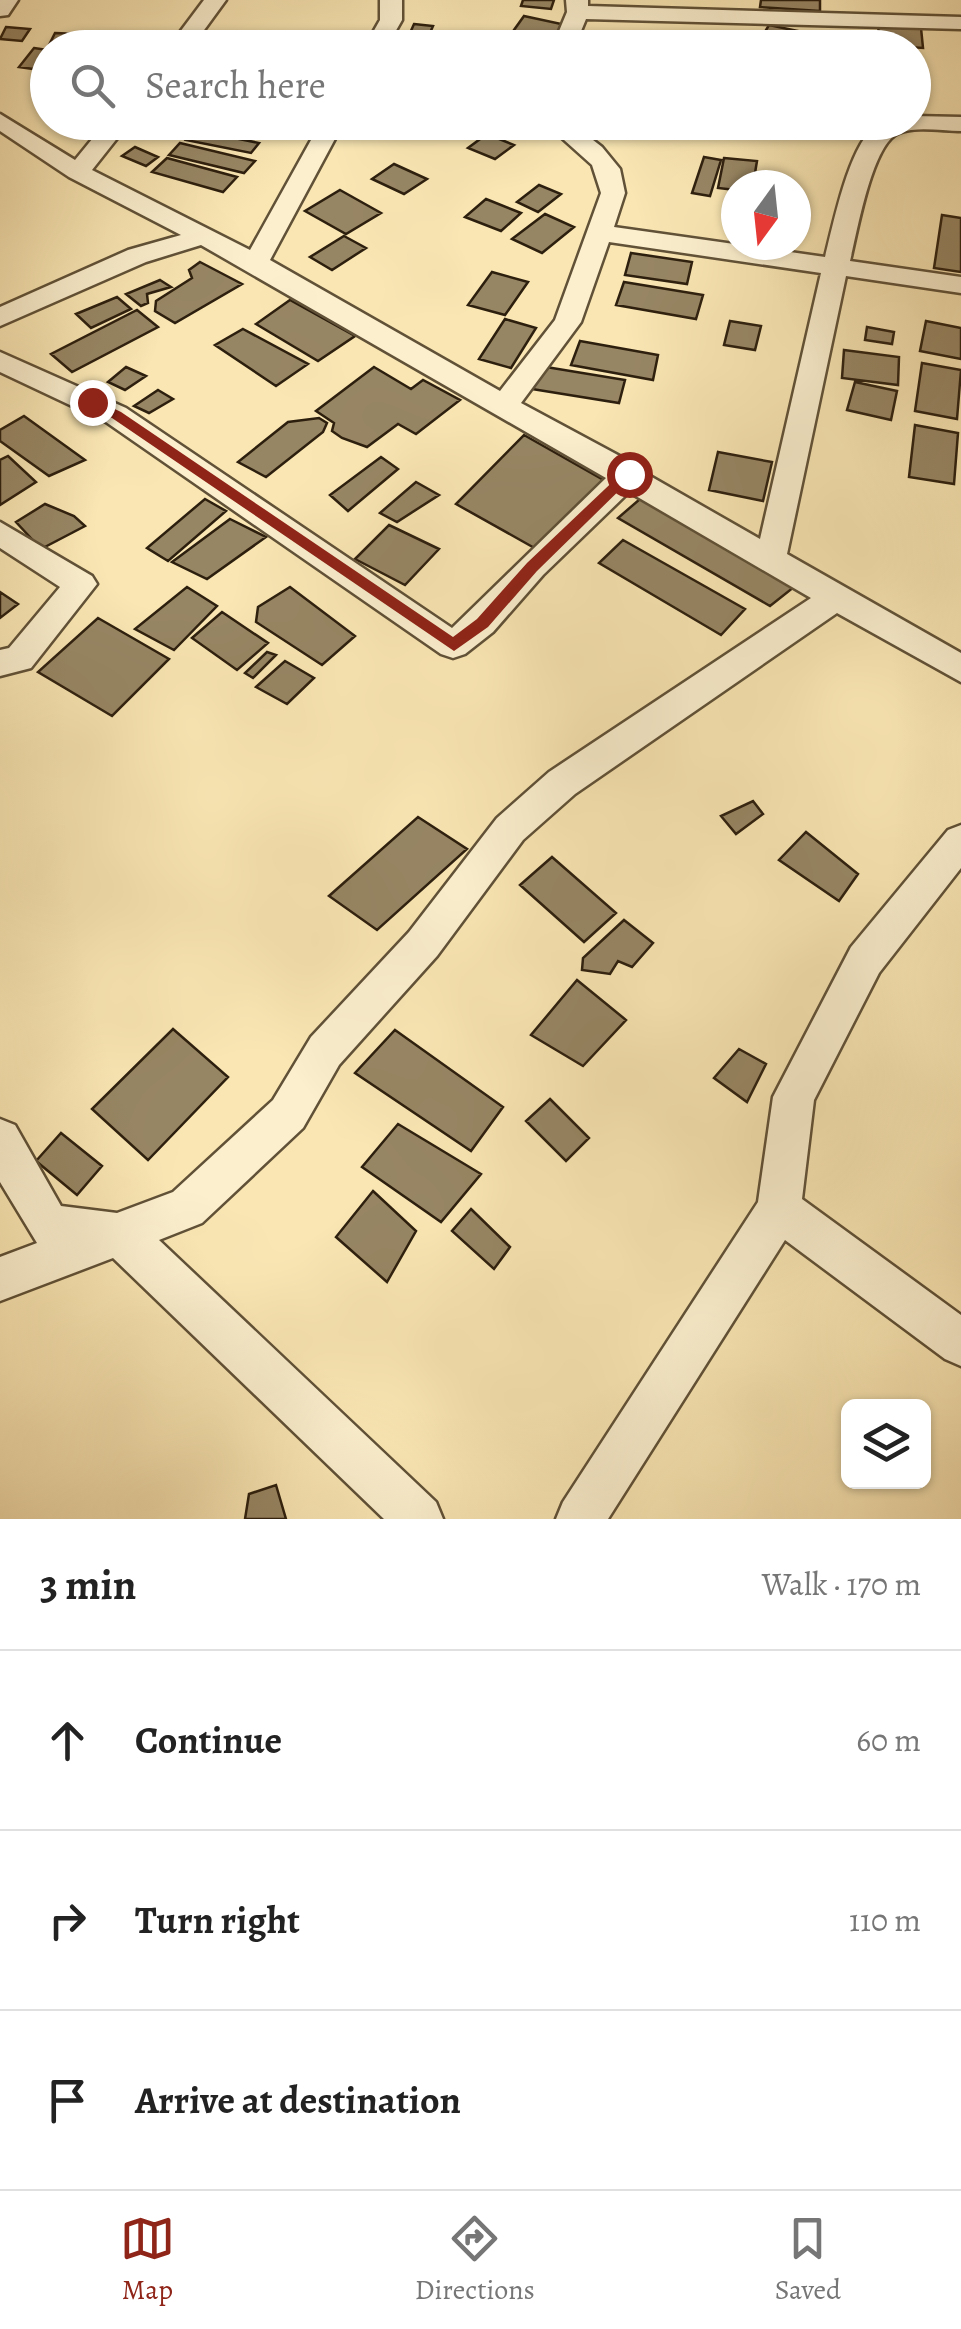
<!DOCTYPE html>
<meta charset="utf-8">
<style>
body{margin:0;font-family:Alegreya,serif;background:#f2f2f2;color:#222}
.controls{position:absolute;right:30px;bottom:30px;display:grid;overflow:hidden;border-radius:15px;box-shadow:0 2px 8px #0004}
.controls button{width:90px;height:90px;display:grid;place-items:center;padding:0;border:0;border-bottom:2px solid #e0e0e0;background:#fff;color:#222;font:50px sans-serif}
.compass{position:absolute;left:721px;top:170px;width:90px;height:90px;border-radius:50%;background:#fff;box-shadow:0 2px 8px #0004;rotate:195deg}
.stop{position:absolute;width:30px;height:30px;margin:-22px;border:8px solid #8f2418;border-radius:50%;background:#fff}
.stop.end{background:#8f2418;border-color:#fff;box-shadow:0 2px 10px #0008}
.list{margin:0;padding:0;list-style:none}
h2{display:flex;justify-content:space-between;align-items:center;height:130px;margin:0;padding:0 40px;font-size:42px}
h2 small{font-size:32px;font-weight:400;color:#767676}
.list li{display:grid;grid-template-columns:65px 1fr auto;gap:30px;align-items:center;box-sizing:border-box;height:180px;padding:0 40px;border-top:2px solid #e0e0e0}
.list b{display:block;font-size:38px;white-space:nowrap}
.list em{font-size:32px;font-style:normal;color:#767676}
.icon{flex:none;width:55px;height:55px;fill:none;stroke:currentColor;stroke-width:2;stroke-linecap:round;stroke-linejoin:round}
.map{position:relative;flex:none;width:961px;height:1519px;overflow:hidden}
.search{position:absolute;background:#fff;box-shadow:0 2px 8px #0004;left:30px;right:30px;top:30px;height:110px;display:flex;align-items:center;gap:25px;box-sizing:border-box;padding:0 35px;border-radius:55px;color:#767676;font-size:38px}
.sheet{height:670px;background:#fff}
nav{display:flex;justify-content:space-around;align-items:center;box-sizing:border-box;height:140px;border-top:2px solid #e0e0e0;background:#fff;font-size:28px;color:#767676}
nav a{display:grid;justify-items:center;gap:5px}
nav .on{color:#8f2418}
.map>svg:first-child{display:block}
</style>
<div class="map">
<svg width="961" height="1519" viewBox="0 0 961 1519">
<rect width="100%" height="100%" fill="#f9e6b3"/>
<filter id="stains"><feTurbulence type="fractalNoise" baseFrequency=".002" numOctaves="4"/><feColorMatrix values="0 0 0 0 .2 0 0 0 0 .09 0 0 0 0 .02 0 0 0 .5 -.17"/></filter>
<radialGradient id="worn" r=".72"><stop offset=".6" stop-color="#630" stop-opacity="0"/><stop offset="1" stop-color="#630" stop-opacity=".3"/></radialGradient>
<path fill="#978664" stroke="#2d1f0e" stroke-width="2.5" d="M523 0H554L551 9 521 6Z
M761 0H820V11L760 7Z
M524 16 566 25 556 38 514 30Z
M414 24 433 26 425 44 406 42Z
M769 25 826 37 820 48H788L759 42Z
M878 25 921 28 923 48 880 45Z
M6 27 30 29 22 41 0 39Z
M55 33 78 34 71 47H48Z
M85 35 117 36 113 48H80Z
M34 48 48 50V71L19 67Z
M257 122H293L288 133 254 130Z
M195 130 259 143 251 153 186 140Z
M487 134 514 145 495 159 468 148Z
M180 143 255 161 244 173 169 155Z
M135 147 158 157 146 166 122 156Z
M704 157 721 160 710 196 692 193Z
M167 158 237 177 223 192 152 172Z
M724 158 757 161 753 185H736V190L718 188Z
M394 164 427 179 404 194 372 179Z
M539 185 561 194 538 212 517 202Z
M340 190 381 213 346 234 305 211Z
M486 199 521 213 501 231 465 217Z
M545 214 574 227 542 253 512 239Z
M942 215 961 218V272L934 268Z
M344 236 366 248 332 270 310 257Z
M631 253 692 262 687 284 625 275Z
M200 262 242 284 175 323 155 311 156 301 192 278 189 270Z
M492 272 528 282 505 315 468 305Z
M160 280 171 287 147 294 148 303 141 306 126 294Z
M624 282 703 295 696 319 616 305Z
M117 297 131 309 91 328 76 314Z
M290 300 355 336 318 361 256 324Z
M137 310 158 327 72 372 51 354Z
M505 319 536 328 511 368 479 359Z
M730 321 761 326 755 350 724 345Z
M926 321 961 328V359L920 351Z
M867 327 894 332 892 344 865 340Z
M243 329 308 364 276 386 215 345Z
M580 341 658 355 653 380 571 365Z
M844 350 899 357 898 385 842 378Z
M922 363 961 370 957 419 915 411Z
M540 366 625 380 619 403 532 389Z
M126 367 146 376 125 390 108 382Z
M374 367 411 389 423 380 460 400 416 434 398 424 367 447 342 438 332 431 334 423 316 411Z
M855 382 897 391 891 420 847 410Z
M158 390 173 399 149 413 134 406Z
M24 416 85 460 49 476 0 441V430Z
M319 418 327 423 323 432 266 477 238 462 288 422Z
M915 425 958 433 954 484 909 477Z
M524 435 607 482 538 550 456 504Z
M718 452 772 462 763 501 709 490Z
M8 456 36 482 0 505V460Z
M381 457 398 469 348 511 330 495Z
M416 482 439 495 397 522 380 513Z
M205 499 226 511 168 561 147 548Z
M640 499 794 587 770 606 618 518Z
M45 504 74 516 85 526 41 549 16 522Z
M230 519 266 537 207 579 172 562Z
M389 525 439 549 405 585 355 559Z
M623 540 745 609 721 635 599 563Z
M187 587 217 606 174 650 135 629Z
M290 587 355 636 322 665 256 622 258 607Z
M0 592 18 604 0 618Z
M222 612 268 643 237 670 192 638Z
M98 618 169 659 112 716 38 672Z
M267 652 276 655 253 678 245 673Z
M285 661 314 678 287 704 256 687Z
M753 801 763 814 736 834 721 816Z
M418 817 467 849 377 930 329 896Z
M806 832 858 874 839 901 779 860Z
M552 857 616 913 584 942 520 885Z
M624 920 653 943 632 967 618 961 610 974 582 970 583 958Z
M577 980 626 1020 583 1066 531 1035Z
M173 1029 228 1077 148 1160 92 1109Z
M395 1030 503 1107 471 1151 355 1073Z
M739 1049 766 1064 747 1102 714 1078Z
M550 1099 589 1138 566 1161 526 1121Z
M398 1124 481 1174 441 1222 362 1167Z
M61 1133 102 1166 77 1195 36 1161Z
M373 1191 416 1231 387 1282 336 1237Z
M471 1209 510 1247 494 1269 452 1231Z
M276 1485 286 1519H245L249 1494Z"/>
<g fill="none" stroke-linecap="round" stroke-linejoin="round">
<defs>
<path id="minor" d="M0 0H18L8 15 0 16Z
M204 0H226L191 48H168Z
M380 0H402V20L386 48H364L380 20Z
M566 0H588V6L961 17V29L586 19 574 48H552L567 12Z
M0 114 75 160 106 122H130L92 170 250 250 321 122H344L270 260 500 391 555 320 601 193 592 165 544 122H570L602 147 620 169 625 193 614 227 825 257C833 226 849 145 875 127 886 120 901 122 914 122V116L961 117V131C942 131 917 126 899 133 872 143 857 233 850 261L961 277V293L846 276 787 554 961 653V682L837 613 575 794 523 840 437 956 339 1065 303 1128 202 1223 159 1240 436 1502 443 1519H384L113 1258 0 1301V1257L37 1243 0 1182V1119L15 1125 61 1206 117 1213 173 1192 273 1100 311 1037 409 932 497 818 549 772 811 598 629 492 543 575 493 632 465 654 453 658 441 654 106 422 0 372V352L126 408 452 628 606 478 201 245 146 262 0 326V307L128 250 181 235 69 177 0 131ZM609 242 821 273 760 539 643 472 640 467 521 403 581 322Z
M0 522 92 576 97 584 31 668 0 676V650L9 648 60 587 0 548Z
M961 825V868L879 973 814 1100 802 1199 961 1315V1366L945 1359 785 1240 608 1519H556L563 1502 758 1202 773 1097 851 947 948 830Z"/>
</defs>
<use href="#minor" stroke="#605137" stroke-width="5"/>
<use href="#minor" fill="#fbefce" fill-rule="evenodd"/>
</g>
<path fill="#8f2418" d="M92 398 121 412 453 637 477 619 527 563 624 471 636 474 537 571 488 627 454 651 112 418 87 406 85 402Z"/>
<rect width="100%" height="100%" filter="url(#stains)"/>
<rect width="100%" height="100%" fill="url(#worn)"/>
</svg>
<div class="controls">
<button><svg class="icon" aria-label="layers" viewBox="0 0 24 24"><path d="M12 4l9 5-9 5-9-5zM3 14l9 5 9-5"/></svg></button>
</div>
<svg class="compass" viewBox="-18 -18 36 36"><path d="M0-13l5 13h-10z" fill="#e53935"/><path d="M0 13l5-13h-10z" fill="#767676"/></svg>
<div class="stop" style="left:629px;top:474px"></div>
<div class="stop end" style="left:92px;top:402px"></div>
<div class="search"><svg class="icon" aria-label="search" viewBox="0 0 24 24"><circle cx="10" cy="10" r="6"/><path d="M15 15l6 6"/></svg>Search here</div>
</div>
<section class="sheet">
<h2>3 min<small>Walk · 170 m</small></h2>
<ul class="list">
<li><svg class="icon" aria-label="ahead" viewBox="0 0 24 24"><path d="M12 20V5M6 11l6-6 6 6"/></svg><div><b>Continue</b></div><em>60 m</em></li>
<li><svg class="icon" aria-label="right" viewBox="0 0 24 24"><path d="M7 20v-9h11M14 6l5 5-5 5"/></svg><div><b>Turn right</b></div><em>110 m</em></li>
<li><svg class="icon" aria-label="arrive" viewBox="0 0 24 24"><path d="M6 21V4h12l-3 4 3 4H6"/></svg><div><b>Arrive at destination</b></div></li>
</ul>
</section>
<nav>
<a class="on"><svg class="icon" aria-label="map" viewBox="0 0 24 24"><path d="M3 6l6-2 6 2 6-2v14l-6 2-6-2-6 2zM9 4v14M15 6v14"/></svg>Map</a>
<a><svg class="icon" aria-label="directions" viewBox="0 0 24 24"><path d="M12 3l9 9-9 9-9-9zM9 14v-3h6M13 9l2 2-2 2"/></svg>Directions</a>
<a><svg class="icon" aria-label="saved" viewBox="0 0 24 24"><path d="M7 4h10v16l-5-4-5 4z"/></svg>Saved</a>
</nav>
